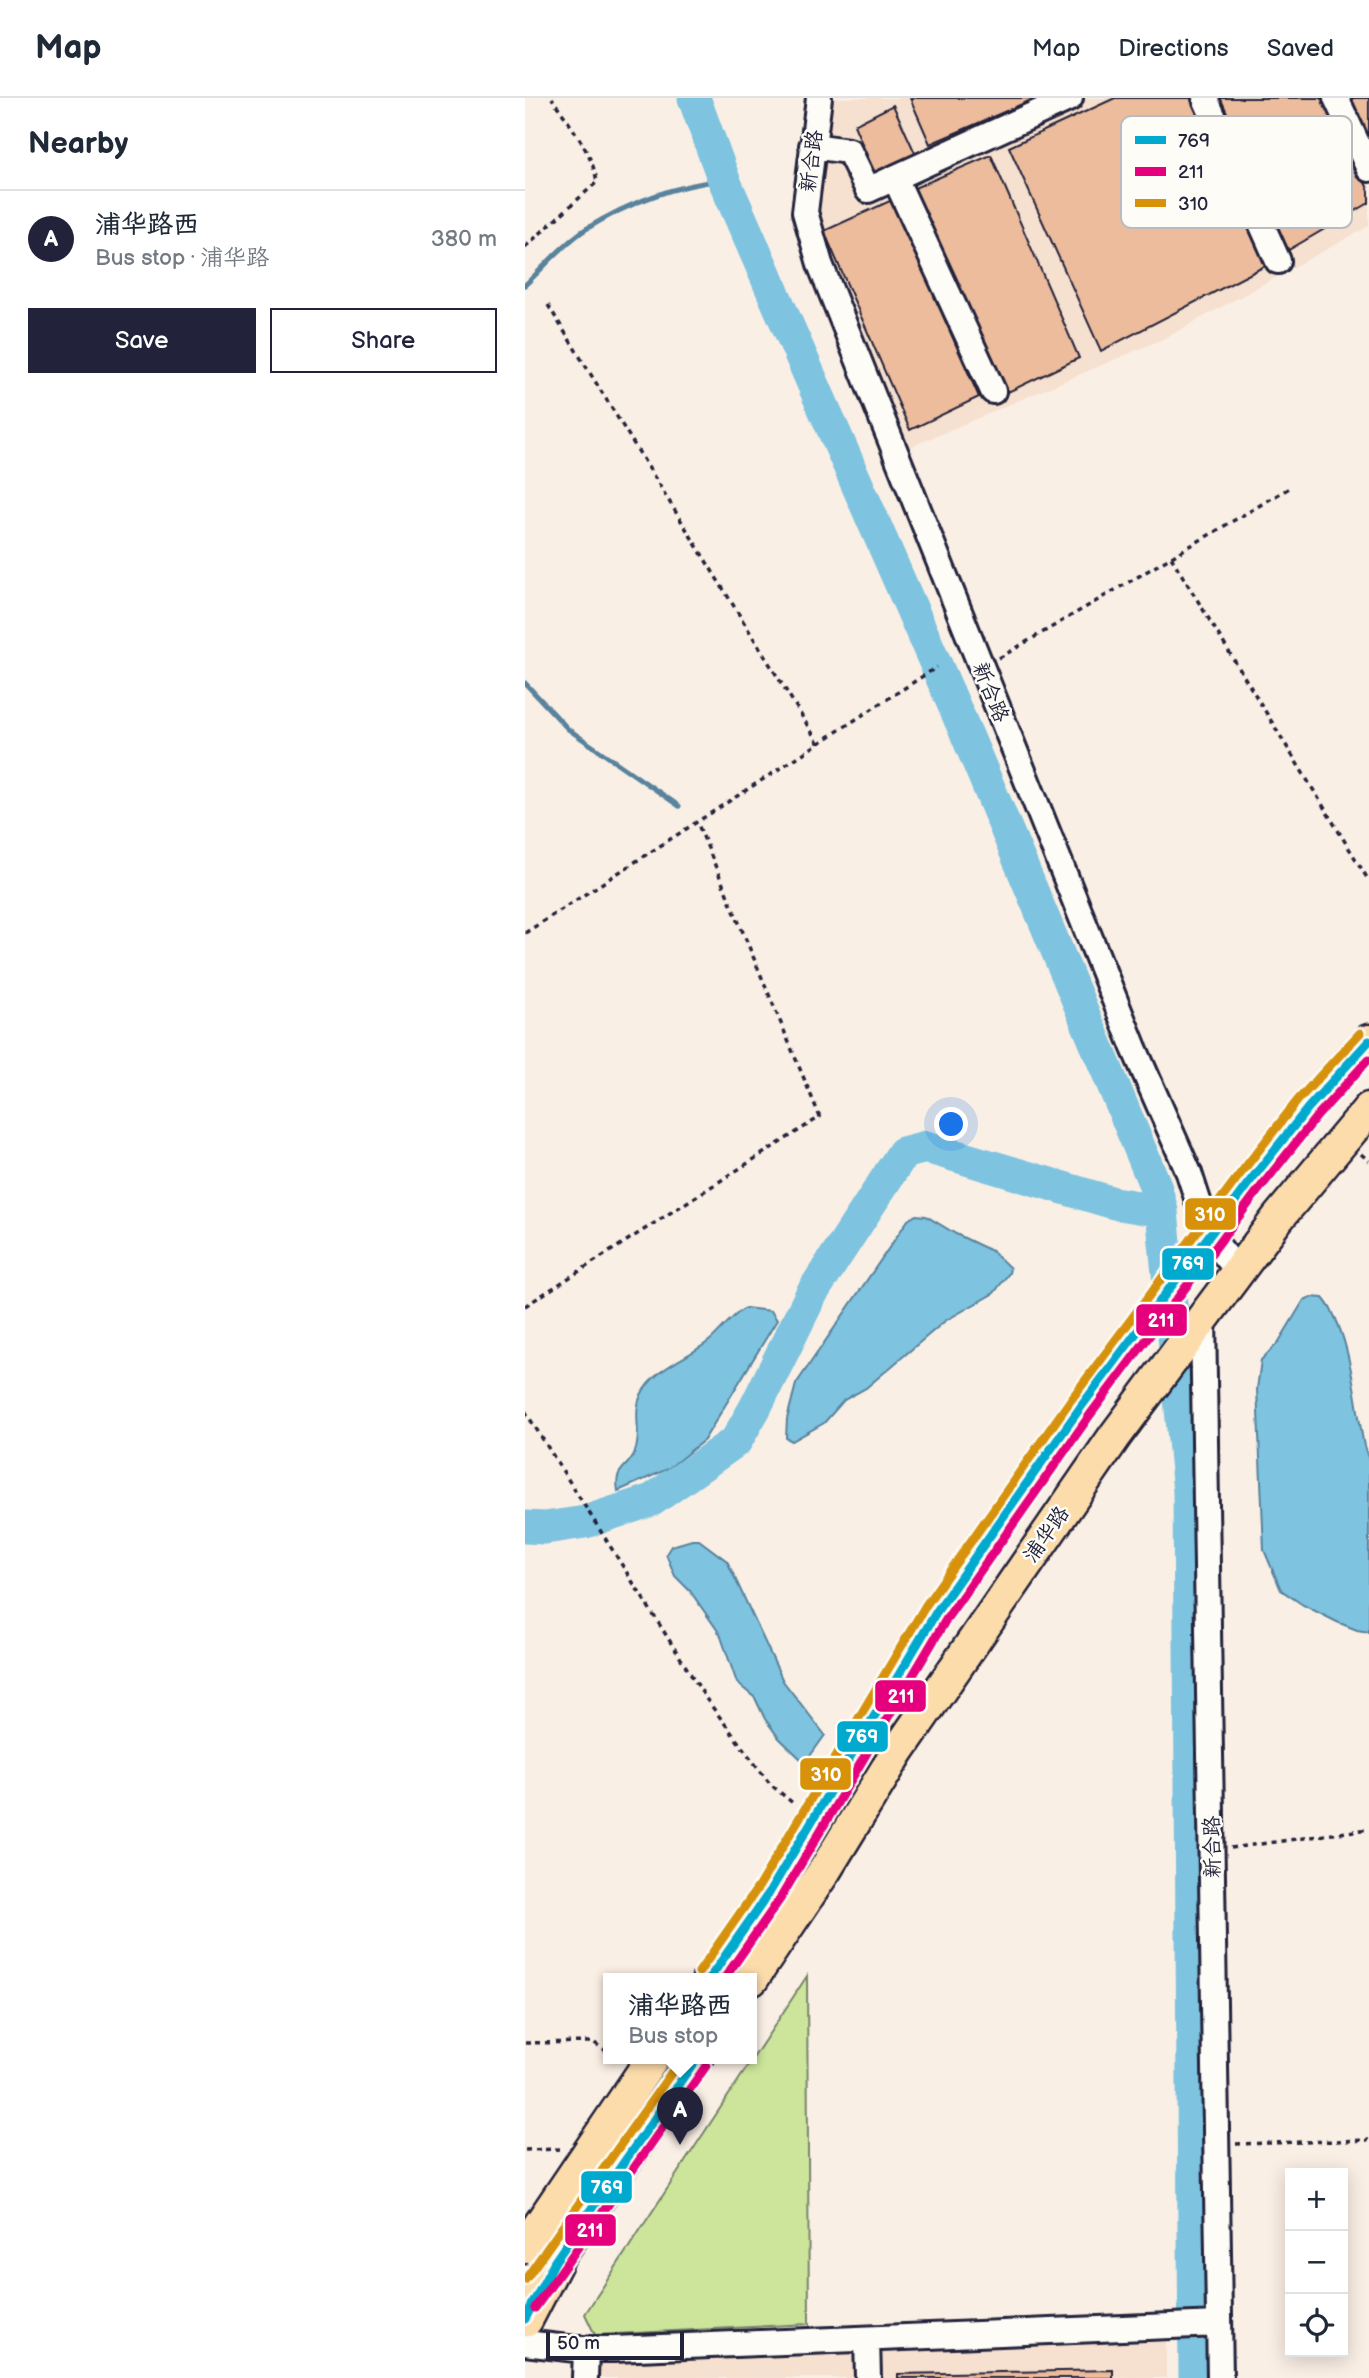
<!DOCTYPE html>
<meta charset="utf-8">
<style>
body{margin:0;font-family:"Balsamiq Sans","LXGW WenKai TC",sans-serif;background:#f2f2f3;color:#1f2937}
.controls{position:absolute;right:21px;bottom:21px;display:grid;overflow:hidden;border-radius:0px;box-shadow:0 4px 18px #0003}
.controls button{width:63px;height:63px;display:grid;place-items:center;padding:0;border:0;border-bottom:2px solid #e0e1e3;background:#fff;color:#1f2937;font:35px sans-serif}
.scale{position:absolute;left:21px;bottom:18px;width:138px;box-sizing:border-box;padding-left:7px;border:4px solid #22223b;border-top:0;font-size:19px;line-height:24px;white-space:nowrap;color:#22223b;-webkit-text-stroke:5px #fdfcf7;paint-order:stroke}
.you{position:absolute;left:427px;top:1027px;width:24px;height:24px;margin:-18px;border:5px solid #fff;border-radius:50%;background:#1a73e8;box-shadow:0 0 0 10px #1a73e833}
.badge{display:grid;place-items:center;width:46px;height:46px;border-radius:50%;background:#22223b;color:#fff;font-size:23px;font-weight:700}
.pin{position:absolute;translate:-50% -58px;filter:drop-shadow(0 2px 4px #0008)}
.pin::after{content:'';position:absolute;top:37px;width:24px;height:21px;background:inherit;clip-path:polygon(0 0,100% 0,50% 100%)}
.popup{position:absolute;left:78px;top:1875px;width:154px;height:91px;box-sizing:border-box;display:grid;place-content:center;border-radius:0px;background:#fff;filter:drop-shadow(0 2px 5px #0005);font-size:23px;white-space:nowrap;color:#747a83}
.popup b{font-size:26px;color:#1f2937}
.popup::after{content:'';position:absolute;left:50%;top:100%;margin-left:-14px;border:14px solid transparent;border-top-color:#fff}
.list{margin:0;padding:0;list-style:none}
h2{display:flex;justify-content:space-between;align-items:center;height:91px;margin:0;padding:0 28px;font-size:30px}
h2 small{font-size:23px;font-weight:400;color:#747a83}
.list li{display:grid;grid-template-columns:46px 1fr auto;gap:21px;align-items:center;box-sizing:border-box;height:98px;padding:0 28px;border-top:2px solid #e0e1e3}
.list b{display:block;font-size:26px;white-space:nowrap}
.list p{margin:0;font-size:23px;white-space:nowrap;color:#747a83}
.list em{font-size:23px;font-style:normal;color:#747a83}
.actions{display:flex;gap:14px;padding:21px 28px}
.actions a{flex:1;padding:16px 0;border:2px solid #22223b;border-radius:0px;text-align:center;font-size:24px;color:#22223b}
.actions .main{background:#22223b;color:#fff}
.icon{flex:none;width:38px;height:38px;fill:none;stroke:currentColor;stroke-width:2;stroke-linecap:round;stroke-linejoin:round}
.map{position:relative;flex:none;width:844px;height:2280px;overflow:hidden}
header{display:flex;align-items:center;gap:42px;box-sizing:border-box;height:98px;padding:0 35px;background:#fff;border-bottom:2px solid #e0e1e3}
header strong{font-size:33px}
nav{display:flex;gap:38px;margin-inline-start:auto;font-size:24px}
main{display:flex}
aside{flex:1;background:#fff}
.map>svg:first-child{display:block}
</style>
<header>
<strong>Map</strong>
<nav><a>Map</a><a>Directions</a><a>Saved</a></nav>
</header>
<main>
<aside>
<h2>Nearby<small></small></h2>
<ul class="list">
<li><span class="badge">A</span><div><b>浦华路西</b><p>Bus stop · 浦华路</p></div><em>380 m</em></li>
</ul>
<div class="actions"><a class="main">Save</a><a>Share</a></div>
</aside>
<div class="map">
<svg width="844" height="2280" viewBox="0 0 844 2280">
<rect width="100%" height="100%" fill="#faefe5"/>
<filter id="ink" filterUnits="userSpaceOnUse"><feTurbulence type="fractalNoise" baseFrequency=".0143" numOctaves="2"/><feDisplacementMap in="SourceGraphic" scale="14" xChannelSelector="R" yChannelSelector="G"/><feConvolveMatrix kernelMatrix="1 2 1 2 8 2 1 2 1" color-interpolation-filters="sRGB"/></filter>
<g filter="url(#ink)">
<path fill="#f6e0cf" d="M294 0H844V128L640 240 371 355 295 166 287 48Z
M641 2228V2280H60L61 2251Z"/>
<path fill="#cce59b" stroke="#77846b" stroke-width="2" d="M282 1878 284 2226 70 2237 60 2216Z"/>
<path fill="#7ec3df" stroke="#59839d" stroke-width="2" d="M391 1117 401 1118 431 1136 467 1153 485 1170 484 1175 469 1195 420 1223 341 1290 319 1302 299 1325 267 1343 261 1340 262 1321 271 1286 383 1122Z
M786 1199 798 1200C826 1233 830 1304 839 1348L844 1362V1534L832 1532 812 1524 778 1507 756 1492 739 1452 732 1291 736 1262 753 1245 779 1202Z
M220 1210 246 1213 252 1222 179 1342 143 1371 93 1393C89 1370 101 1372 109 1356 118 1337 107 1315 116 1297 129 1270 163 1260 184 1243 197 1232 204 1220 220 1210Z
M167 1442H174L202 1463 258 1583 300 1637 280 1665 254 1640 240 1621 230 1600 212 1585 195 1536 165 1493 150 1478 141 1456 146 1448Z"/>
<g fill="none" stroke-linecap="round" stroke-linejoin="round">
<path stroke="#59839d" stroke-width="5" d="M0 187C18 170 40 144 61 131 103 105 150 87 199 82
M0 585 43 631 154 708"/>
<path stroke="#7ec3df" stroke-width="33" d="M637 1113 664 1394 670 2280
M0 1429 20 1430 60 1424 127 1402 211 1343 230 1310 287 1195 378 1055 401 1049 589 1105 637 1113 630 1087 444 642 199 82 169 0"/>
</g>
<path fill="#ecbc9c" stroke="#22223b" stroke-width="2" d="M385 0H511L405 46Z
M590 0H668L742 167 576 253 484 49Z
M691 0H801L844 93V105L760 154Z
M822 0H844V50Z
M368 7 391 57 350 76 329 27Z
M466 57 554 260 481 295 387 91Z
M367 102 454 299 385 332 299 133Z
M588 2272V2280H373V2276Z"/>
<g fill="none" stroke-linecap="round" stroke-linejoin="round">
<defs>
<path id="minor" d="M294 0 280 114 295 166 609 950 664 1075 684 1137 712 1172
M680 0 753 163
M811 0 844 71
M287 48 324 53 343 92 545 0
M370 80 468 293
M678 1218 695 2280
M342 2241 343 2280
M0 2245 51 2251H88L694 2226
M60 2280 61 2251"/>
<path id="major" d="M184 1881 244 1795 412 1513 471 1429 555 1310 722 1087 783 1010 844 943
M227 1881 300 1772 373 1653 590 1338 753 1120 844 1011
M0 2149 127 1961
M16 2183 171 1961"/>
<path id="highway" d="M0 2221 30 2163"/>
</defs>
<use href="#minor" stroke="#22223b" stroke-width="30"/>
<use href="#major" stroke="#22223b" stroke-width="37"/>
<use href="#highway" stroke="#22223b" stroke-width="40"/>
<path stroke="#22223b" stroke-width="3.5" stroke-dasharray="5 5" stroke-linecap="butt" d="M0 149 72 84C67 53 44 26 27 0
M23 207 294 646
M646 459 844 783
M474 560 766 389
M0 835 412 569
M836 1056 844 1063
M0 1208 295 1019 172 724
M0 1313 182 1602 245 1686 269 1706
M706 1750 844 1731
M0 1945 68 1944 83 1954
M711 2046 844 2042
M0 2052 36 2051"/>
<use href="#minor" stroke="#fdfcf7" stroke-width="24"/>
<use href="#major" stroke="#fddcac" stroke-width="32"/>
<use href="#highway" stroke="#fddcac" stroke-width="35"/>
<defs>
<path id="bus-1" d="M184 1881 244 1795 412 1513 471 1429 555 1310 722 1087 783 1010 844 943
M0 2221 30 2163 171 1961"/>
<path id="bus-2" d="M199 1881 255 1801 422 1520 565 1317 732 1094 792 1018 844 961
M10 2210 181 1968"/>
<path id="bus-3" d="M174 1874 234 1788 401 1507 545 1303 712 1080 773 1002 835 935
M0 2182 156 1961"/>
</defs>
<use href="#bus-1" stroke="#fdfcf7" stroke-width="14"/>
<use href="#bus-2" stroke="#fdfcf7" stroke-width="14"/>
<use href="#bus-3" stroke="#fdfcf7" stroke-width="14"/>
<use href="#bus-1" stroke="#00a9ce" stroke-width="9"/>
<use href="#bus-2" stroke="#e5007d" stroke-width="9"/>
<use href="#bus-3" stroke="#d79209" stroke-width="9"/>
</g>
</g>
<g text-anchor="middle" stroke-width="5" stroke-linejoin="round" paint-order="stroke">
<g font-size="21" fill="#22223b" stroke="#fdfcf7">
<text transform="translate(286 63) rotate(-83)" y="7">新合路</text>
<text transform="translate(466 594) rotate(68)" y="7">新合路</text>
<text transform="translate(521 1436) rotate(-55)" y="7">浦华路</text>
<text transform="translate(687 1749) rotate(-91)" y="7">新合路</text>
</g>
</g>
<rect x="596" y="18" width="231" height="112" rx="10" fill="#fdfcf7" stroke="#bbbbbf" stroke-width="2"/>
<rect x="610" y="38" width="31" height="8" fill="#00a9ce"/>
<rect x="610" y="69" width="31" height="9" fill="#e5007d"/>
<rect x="610" y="101" width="31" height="8" fill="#d79209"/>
<g font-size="19" fill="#22223b">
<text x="653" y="49">769</text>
<text x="653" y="80">211</text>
<text x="653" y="112">310</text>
</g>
<g stroke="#fdfcf7" stroke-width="2.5">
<rect x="659" y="1099" width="53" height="34" rx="7" fill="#d79209"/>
<rect x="636" y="1149" width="54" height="34" rx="7" fill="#00a9ce"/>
<rect x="610" y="1205" width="53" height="34" rx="7" fill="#e5007d"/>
<rect x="349" y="1581" width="53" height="34" rx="7" fill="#e5007d"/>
<rect x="311" y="1622" width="53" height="33" rx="7" fill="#00a9ce"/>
<rect x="274" y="1659" width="53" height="34" rx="7" fill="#d79209"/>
<rect x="55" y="2072" width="53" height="34" rx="7" fill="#00a9ce"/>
<rect x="39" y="2115" width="53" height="34" rx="7" fill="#e5007d"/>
</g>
<g font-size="19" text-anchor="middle" font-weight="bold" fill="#fff">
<text x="685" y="1123">310</text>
<text x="663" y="1172">769</text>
<text x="636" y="1229">211</text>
<text x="376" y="1605">211</text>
<text x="337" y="1645">769</text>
<text x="301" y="1683">310</text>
<text x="82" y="2096">769</text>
<text x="65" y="2139">211</text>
</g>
</svg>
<div class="controls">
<button>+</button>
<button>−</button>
<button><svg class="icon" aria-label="locate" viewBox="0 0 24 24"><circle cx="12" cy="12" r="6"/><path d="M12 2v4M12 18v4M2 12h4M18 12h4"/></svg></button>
</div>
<div class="scale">50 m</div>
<div class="you"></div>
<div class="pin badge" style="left:155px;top:2047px">A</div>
<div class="popup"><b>浦华路西</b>Bus stop</div>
</div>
</main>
